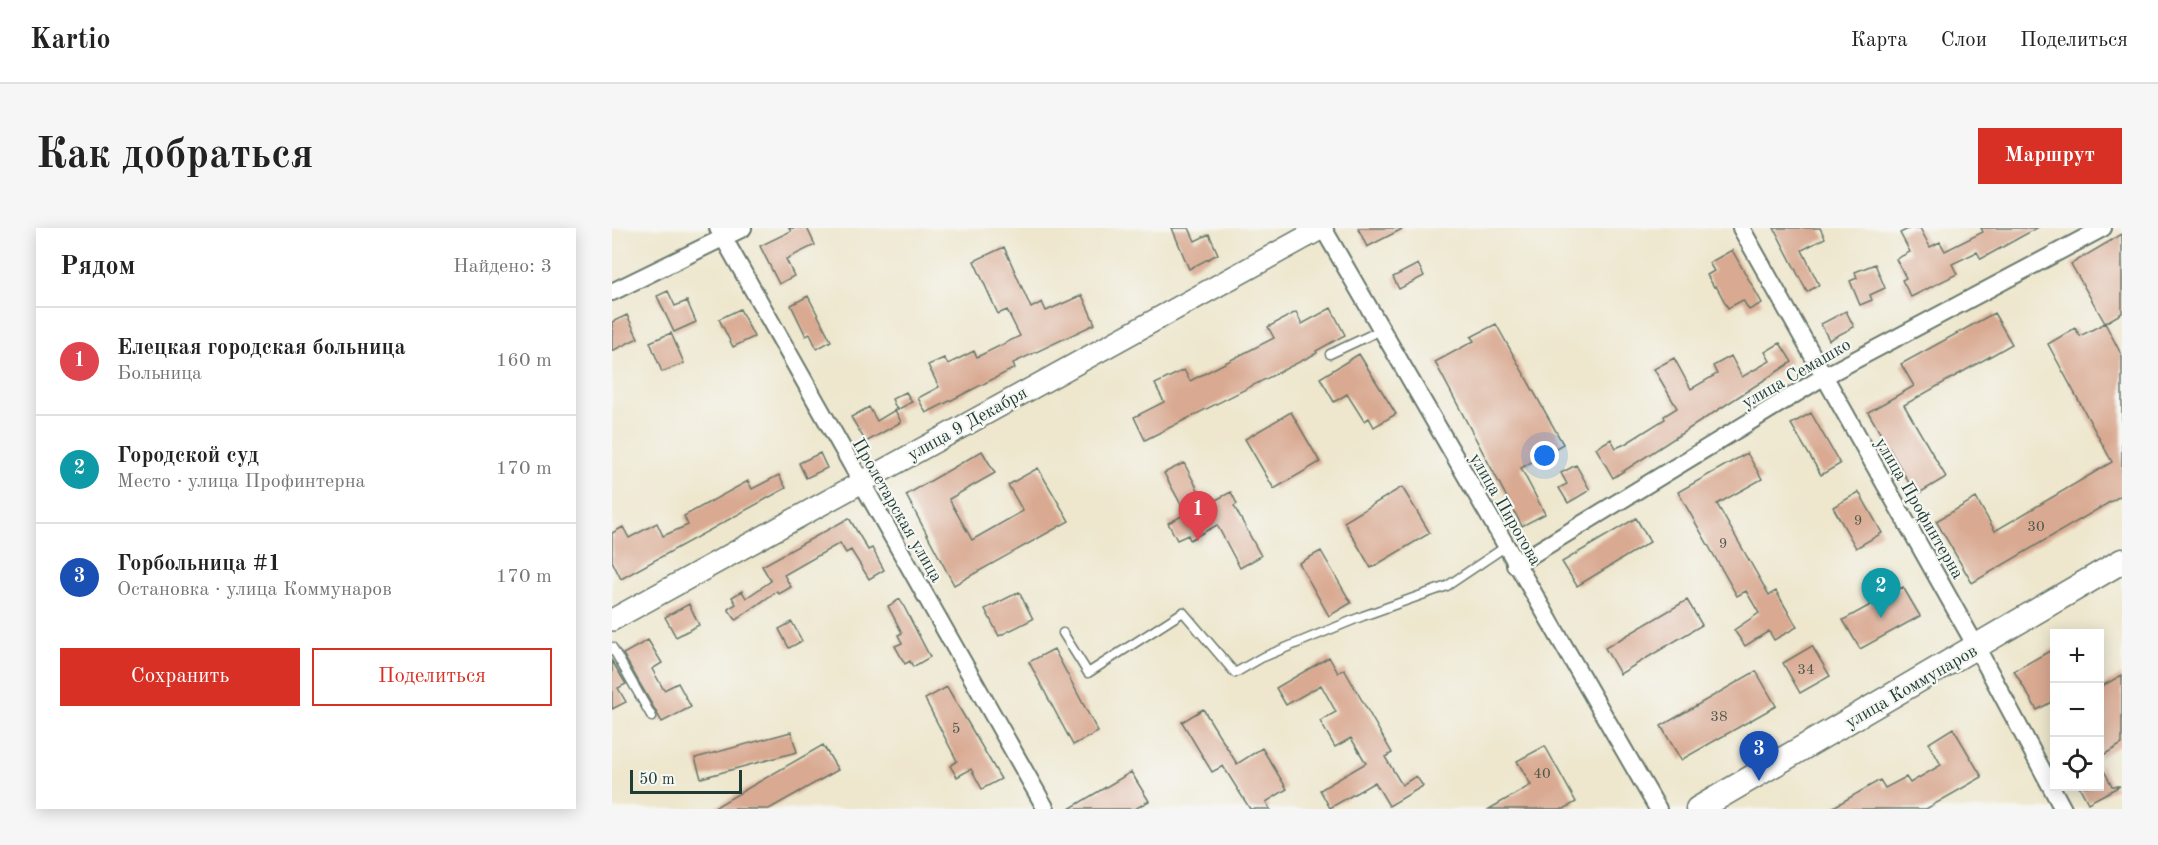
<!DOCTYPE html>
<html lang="ru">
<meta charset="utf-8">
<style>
body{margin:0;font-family:"Old Standard TT",serif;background:#f6f6f6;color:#222}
.controls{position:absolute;right:18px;bottom:18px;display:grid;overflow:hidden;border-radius:0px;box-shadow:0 3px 15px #0003}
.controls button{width:54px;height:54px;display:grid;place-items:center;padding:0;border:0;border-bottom:2px solid #e0e0e0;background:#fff;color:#222;font:30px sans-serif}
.scale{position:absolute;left:18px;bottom:15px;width:112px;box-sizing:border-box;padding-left:6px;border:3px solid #1f3d34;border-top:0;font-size:16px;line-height:21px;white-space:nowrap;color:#1f3d34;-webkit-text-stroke:4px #f6f6f2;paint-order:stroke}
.you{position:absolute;left:933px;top:228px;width:21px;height:21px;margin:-15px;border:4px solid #fff;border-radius:50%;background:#1a73e8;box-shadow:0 0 0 9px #1a73e833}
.badge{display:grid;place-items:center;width:39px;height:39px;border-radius:50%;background:#d93025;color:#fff;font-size:20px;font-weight:700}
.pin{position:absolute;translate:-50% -50px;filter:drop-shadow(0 2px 3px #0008)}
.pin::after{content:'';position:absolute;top:32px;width:21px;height:18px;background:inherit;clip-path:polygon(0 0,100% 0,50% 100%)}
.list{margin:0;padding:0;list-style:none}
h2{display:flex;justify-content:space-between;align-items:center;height:78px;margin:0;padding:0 24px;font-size:26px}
h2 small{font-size:20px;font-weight:400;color:#767676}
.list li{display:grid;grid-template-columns:39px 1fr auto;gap:18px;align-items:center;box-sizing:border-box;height:108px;padding:0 24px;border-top:2px solid #e0e0e0}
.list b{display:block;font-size:22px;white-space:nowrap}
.list p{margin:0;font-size:20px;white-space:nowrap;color:#767676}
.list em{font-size:20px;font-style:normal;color:#767676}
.actions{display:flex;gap:12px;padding:18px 24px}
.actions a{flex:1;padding:14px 0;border:2px solid #d93025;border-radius:0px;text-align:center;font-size:21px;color:#d93025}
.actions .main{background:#d93025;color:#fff}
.icon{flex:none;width:33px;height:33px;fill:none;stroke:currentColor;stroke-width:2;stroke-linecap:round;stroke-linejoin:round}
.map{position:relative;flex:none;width:1510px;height:581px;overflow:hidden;border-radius:0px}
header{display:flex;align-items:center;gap:36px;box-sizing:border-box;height:84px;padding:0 30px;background:#fff;border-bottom:2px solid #e0e0e0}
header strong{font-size:28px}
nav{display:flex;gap:33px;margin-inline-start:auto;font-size:21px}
.intro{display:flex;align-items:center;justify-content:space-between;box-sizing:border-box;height:144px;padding:0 36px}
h1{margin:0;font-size:42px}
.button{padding:15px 27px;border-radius:0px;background:#d93025;color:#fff;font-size:21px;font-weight:700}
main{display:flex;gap:36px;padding:0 36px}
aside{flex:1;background:#fff;border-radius:0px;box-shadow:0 3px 15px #0003}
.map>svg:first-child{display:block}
</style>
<header>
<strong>Kartio</strong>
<nav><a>Карта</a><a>Слои</a><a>Поделиться</a></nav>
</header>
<div class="intro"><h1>Как добраться</h1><a class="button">Маршрут</a></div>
<main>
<aside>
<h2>Рядом<small>Найдено: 3</small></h2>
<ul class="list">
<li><span class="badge" style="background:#e0444e">1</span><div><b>Елецкая городская больница</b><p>Больница</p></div><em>160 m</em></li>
<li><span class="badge" style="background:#0f9aa8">2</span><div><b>Городской суд</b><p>Место · улица Профинтерна</p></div><em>170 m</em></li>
<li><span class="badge" style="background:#1a4fb4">3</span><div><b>Горбольница #1</b><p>Остановка · улица Коммунаров</p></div><em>170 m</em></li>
</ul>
<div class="actions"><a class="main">Сохранить</a><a>Поделиться</a></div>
</aside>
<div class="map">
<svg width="1510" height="581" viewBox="0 0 1510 581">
<rect width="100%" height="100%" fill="#f6f6f2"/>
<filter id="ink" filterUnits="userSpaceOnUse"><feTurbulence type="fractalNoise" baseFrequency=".0167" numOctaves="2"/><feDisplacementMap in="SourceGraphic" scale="12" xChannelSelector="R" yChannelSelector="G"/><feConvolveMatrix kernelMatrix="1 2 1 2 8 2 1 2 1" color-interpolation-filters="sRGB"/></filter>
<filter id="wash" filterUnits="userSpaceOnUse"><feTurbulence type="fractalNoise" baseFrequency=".008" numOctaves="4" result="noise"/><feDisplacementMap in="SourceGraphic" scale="24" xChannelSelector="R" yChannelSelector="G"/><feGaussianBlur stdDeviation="1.35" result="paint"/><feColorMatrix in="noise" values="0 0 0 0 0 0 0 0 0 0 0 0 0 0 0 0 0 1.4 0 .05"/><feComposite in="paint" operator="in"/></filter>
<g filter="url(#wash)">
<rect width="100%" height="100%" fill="#eee7ce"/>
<g id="blocks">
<path fill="#d9a991" d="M177 0H195L203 17 174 31 182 48 167 56 148 18 179 3Z
M560 0H577L583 13 597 6 606 26 577 41Z
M746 0H792L755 19Z
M1162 0H1208L1213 10 1190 22 1207 57 1195 64Z
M1298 0H1308L1318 19 1328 14 1333 23 1371 4 1369 0H1425L1369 31 1365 24 1340 36 1345 46 1299 69 1290 52 1294 50 1284 31 1298 24 1288 5Z
M1510 6V85L1493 95 1459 36Z
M392 19 419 80 430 74 434 83 470 67 483 96 401 135 403 140 314 185 306 170 327 159 316 137 332 130 336 136 362 123 365 129 408 108 395 82 386 86 362 33Z
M1120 22 1150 75 1137 82 1131 72 1116 80 1104 58 1102 59 1095 47 1102 43 1097 35Z
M806 36 812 48 787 61 781 49Z
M1263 36 1273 60 1258 67 1260 72 1248 77 1238 53 1245 50 1243 44Z
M56 63 63 78 75 73 84 94 62 104 45 68Z
M196 68 219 113 205 121 198 106 194 108 179 77Z
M719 80 733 107 704 123 705 125 533 212 522 189 552 174 543 156 572 142 578 153 662 110 656 99 684 84 690 96Z
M128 81 142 109 121 119 107 91Z
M1234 83 1242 99 1217 112 1209 96Z
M1382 85 1400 116 1292 177 1334 249 1304 267 1256 184 1302 158 1289 136Z
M15 87 26 110 0 123V94Z
M1493 95 1510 128V267L1360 355 1324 293 1364 270 1383 303 1500 234 1436 116 1463 100 1468 108Z
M884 96 951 216 909 240 933 286 910 298 823 134 862 113 859 109Z
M59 105 72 135 50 144 38 114Z
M1168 115 1180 134 1001 250 984 220 999 211 1004 220 1013 216 1053 191 1052 188 1065 180 1042 141 1062 130 1079 161 1105 146 1101 138 1119 128 1130 149 1158 133 1153 124Z
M747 126 784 186 762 199 757 190 752 193 735 166 722 174 708 150Z
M294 164 300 174 285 182 280 171Z
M257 179 265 193 283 182 289 194 254 214 239 189Z
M679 184 708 234 662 261 633 211Z
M1199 185 1228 236 1209 247 1179 196Z
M370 223 383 245 337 271 360 312 411 283 396 257 426 240 457 293 342 357 294 267Z
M208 225 215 240 194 250 187 235Z
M1135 225 1150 251 1105 276 1157 367 1164 363 1185 399 1162 412 1157 403 1133 418 1122 402 1147 385 1134 363 1125 368 1066 264Z
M572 235 594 277 619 264 625 276 622 278 649 328 628 340 605 297 578 312 576 307 565 312 556 295 574 286 552 245Z
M964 237 978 262 956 275 947 260 955 256 949 245Z
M167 247 174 260 9 351 0 333V305L11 299 17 310 45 295 51 308 76 297 72 288 136 253 140 261Z
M790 259 818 305 759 340 732 294Z
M1247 264 1270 305 1244 320 1221 279Z
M237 290 256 322 260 320 272 342 257 351 239 322 234 325 228 315 172 347 179 359 167 366 165 363 124 392 116 381 124 376 120 369 130 363 134 370 159 353 150 338Z
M1024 290 1038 314 965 358 950 334Z
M709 323 739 375 717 388 687 335Z
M1291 359 1308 388 1248 421 1231 392Z
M407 364 421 391 387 408 373 381Z
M288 371 318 429 301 439 298 433 293 436 283 418 290 415 286 407 290 405 276 378Z
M1075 372 1090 397 1008 446 993 420Z
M77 376 87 397 64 409 53 389Z
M180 394 190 413 177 420 167 401Z
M36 412 50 435 40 441 52 462 66 455 79 479 50 494 11 426Z
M1200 418 1218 448 1188 465 1171 435Z
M1443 420V472L1425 482 1402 443Z
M442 421 486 504 461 517 417 434Z
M717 429 726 445 732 441 780 525 773 529 790 557 804 548 811 558 777 578 763 554 718 580 708 562 754 535 739 510 723 519 708 493 724 484 709 457 674 477 664 460Z
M0 433 14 456 6 460 14 474 0 481Z
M1144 443 1164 478 1069 532 1049 498Z
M1510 447V516L1488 529V459Z
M335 459 389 551 370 561 359 541 345 549 338 538 345 533 313 471Z
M591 481 625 536 650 520 675 561 654 574 658 581H638L611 538 600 544 570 494Z
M1341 500 1370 549 1314 581H1218L1268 552 1273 560 1294 549 1298 555 1329 537 1317 515Z
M179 504 185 524 89 550 83 530Z
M211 517 226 542 157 581H100Z
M933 518 964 574 952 581H877L919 557 905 533Z
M1488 535 1500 558H1508L1476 575 1467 558H1488Z
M519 544 537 573 523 581H457Z"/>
</g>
</g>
<g filter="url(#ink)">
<use href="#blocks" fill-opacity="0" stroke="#67786a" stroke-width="1.5"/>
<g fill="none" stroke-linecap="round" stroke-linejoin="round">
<defs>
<path id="service" d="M718 126 769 102
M451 405 476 445 571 384 623 445 649 430 751 388 835 358 893 319
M0 419 40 489"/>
<path id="minor" d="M106 0 434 581
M711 0 1046 581
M1129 0 1365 420 1451 581
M0 64 131 0
M903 337 1211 149 1491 0"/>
<path id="tertiary" d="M0 392 710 0"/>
<path id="secondary" d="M1086 581 1510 333"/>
</defs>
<use href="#service" stroke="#67786a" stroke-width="11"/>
<use href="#minor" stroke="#67786a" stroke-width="20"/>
<use href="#tertiary" stroke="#67786a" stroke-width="24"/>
<use href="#secondary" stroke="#67786a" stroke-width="27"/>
<use href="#service" stroke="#fff" stroke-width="8"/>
<use href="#minor" stroke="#fff" stroke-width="16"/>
<use href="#tertiary" stroke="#fff" stroke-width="21"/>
<use href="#secondary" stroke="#fff" stroke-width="24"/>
</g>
</g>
<g text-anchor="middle" stroke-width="4.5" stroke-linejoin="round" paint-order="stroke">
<g font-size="15" fill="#4e584b">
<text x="1246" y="297">9</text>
<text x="1424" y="303">30</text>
<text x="1111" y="320">9</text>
<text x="1194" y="446">34</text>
<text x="1107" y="493">38</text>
<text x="344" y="505">5</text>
<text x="930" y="550">40</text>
</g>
<g font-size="18" fill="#1f3d34" stroke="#f6f6f2">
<text transform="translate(1184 145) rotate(-30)" y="6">улица Семашко</text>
<text transform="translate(355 195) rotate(-29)" y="6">улица 9 Декабря</text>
<text transform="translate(1308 280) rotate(60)" y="6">улица Профинтерна</text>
<text transform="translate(894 281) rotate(60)" y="6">улица Пирогова</text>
<text transform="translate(286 282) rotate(60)" y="6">Пролетарская улица</text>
<text transform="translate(1299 458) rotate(-30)" y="6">улица Коммунаров</text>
</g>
</g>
</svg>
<div class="controls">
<button>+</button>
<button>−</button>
<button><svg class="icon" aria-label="locate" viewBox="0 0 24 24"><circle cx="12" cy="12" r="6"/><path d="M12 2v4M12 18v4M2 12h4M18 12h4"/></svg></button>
</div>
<div class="scale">50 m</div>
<div class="you"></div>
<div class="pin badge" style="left:586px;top:313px;background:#e0444e">1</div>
<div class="pin badge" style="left:1269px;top:390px;background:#0f9aa8">2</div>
<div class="pin badge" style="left:1147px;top:553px;background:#1a4fb4">3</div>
</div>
</main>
